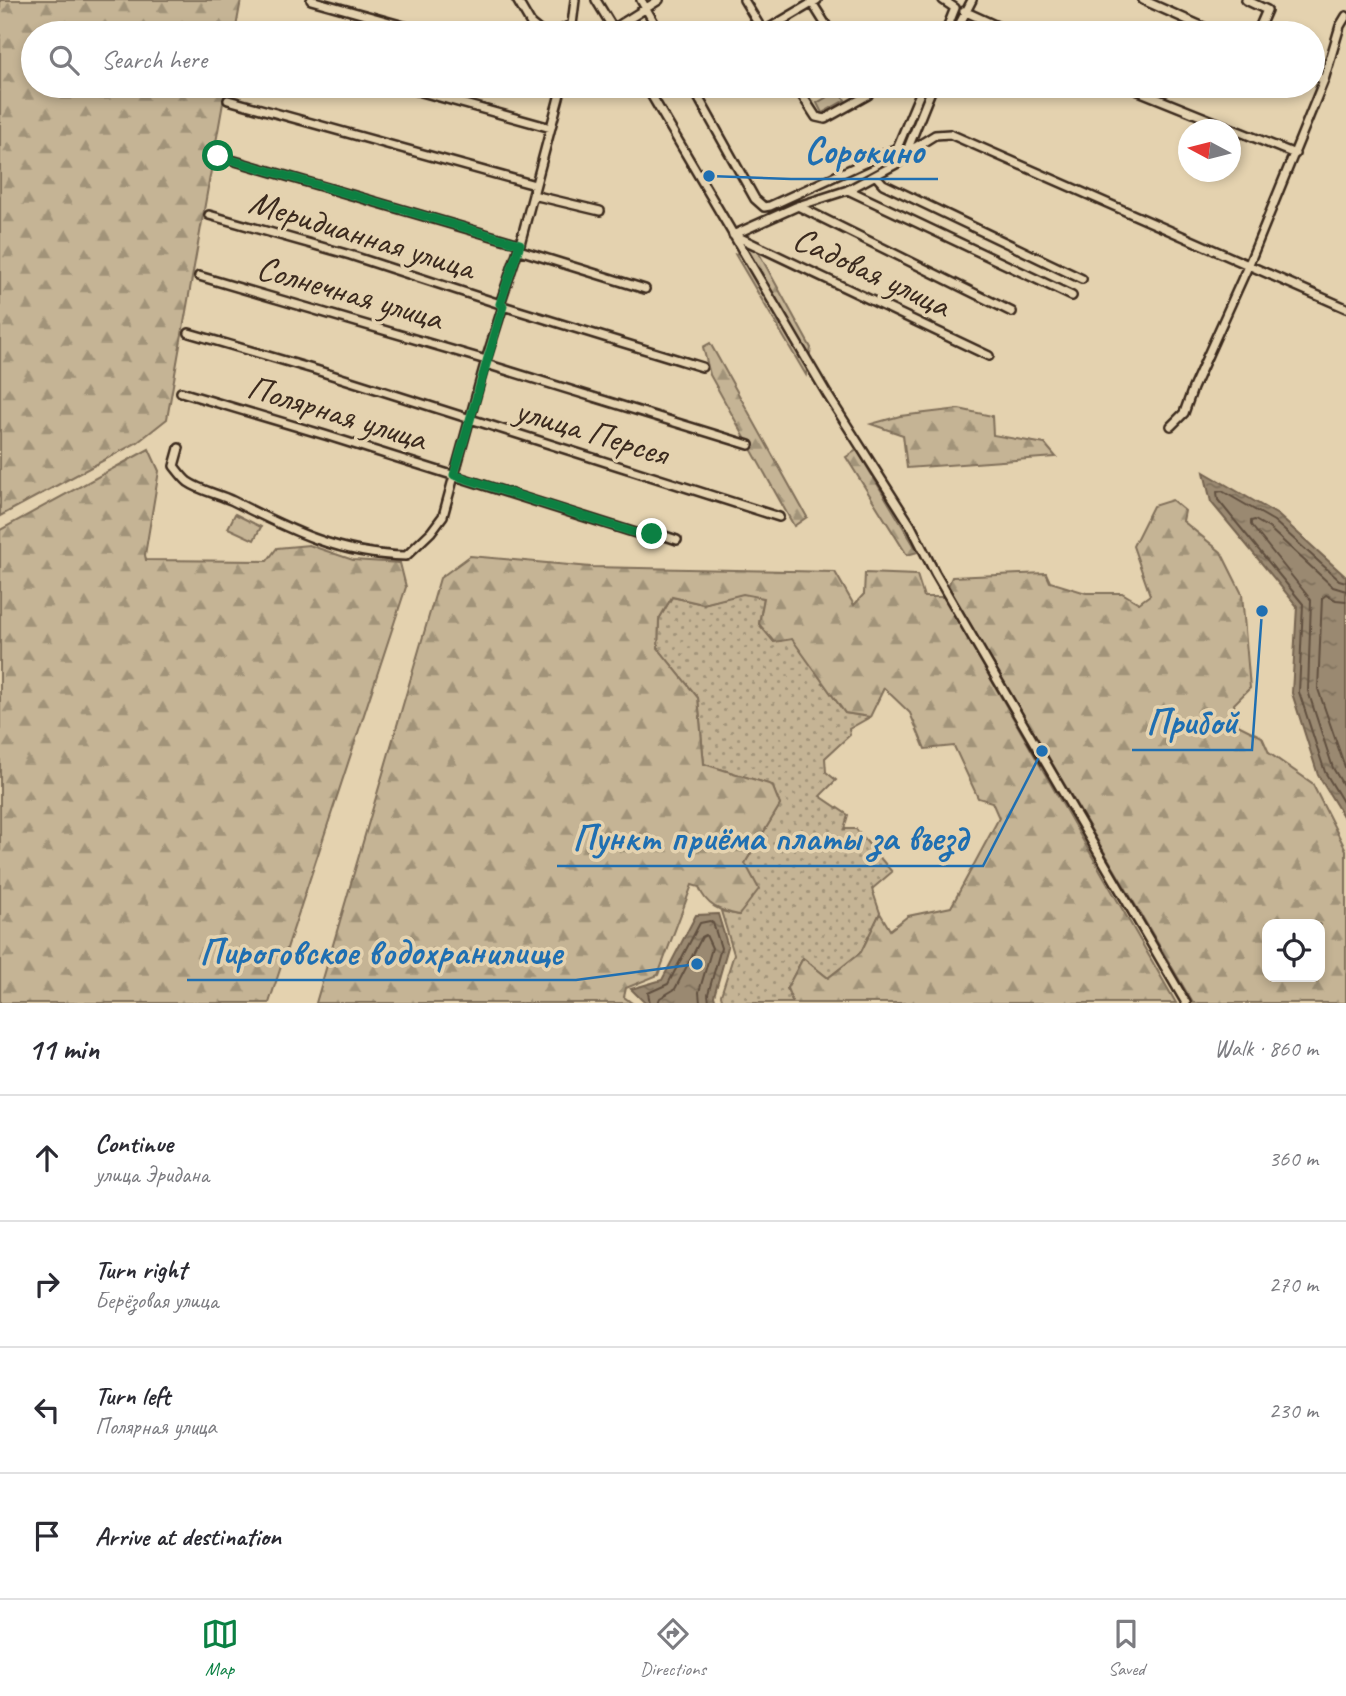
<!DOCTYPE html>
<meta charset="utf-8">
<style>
body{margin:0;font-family:Caveat,sans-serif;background:#f2f2f3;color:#2b2b33}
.controls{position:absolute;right:21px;bottom:21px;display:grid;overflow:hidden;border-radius:14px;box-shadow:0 4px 10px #0003}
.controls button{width:63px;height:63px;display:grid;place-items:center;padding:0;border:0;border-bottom:2px solid #e1e1e2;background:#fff;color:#2b2b33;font:35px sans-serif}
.compass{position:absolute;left:1178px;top:119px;width:63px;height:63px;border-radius:50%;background:#fff;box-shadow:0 4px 10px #0003;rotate:277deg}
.stop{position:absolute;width:21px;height:21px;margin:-16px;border:5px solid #0b8043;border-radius:50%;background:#fff}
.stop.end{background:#0b8043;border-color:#fff;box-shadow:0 2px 7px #0008}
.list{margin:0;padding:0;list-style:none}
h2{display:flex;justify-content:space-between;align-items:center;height:91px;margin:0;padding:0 28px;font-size:30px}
h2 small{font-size:23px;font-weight:400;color:#7c7c81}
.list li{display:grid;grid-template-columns:46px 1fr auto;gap:21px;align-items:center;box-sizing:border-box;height:126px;padding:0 28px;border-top:2px solid #e1e1e2}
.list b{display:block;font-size:26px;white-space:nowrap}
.list p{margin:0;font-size:23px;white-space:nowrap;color:#7c7c81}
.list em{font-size:23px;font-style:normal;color:#7c7c81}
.icon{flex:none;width:38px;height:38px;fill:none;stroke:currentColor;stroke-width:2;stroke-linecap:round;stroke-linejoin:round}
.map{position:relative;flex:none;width:1346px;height:1003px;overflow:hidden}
.search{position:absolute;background:#fff;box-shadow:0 4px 10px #0003;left:21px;right:21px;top:21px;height:77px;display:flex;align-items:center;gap:18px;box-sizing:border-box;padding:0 24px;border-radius:38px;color:#7c7c81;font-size:26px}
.sheet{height:595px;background:#fff}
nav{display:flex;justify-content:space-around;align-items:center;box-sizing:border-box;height:98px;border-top:2px solid #e1e1e2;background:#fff;font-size:19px;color:#7c7c81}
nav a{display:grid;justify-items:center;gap:4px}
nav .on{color:#0b8043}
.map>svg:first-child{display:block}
</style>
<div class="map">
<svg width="1346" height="1003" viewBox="0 0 1346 1003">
<defs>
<pattern id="grass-dots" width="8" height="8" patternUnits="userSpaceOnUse" patternTransform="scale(1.75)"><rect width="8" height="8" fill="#c5b495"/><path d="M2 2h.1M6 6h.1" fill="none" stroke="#a19379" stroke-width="1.8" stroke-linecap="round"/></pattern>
<pattern id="forest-firs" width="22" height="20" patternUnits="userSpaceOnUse" patternTransform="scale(1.75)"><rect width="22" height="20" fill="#c5b495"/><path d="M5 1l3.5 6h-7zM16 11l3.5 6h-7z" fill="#a19379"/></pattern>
<pattern id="water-ripples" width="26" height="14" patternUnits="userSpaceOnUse" patternTransform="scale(1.75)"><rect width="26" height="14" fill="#9a8971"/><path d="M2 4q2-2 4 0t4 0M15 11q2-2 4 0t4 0" fill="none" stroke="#7f705c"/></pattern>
</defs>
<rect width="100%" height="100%" fill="#e4d2af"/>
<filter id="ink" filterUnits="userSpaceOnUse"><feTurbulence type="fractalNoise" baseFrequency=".0143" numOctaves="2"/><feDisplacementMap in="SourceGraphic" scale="14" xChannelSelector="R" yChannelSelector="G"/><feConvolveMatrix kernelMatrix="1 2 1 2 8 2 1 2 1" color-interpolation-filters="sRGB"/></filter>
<g filter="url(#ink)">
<path fill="url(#grass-dots)" stroke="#806f5a" stroke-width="2" d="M743 593 764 598 759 624 774 642 792 638 845 713 870 717 849 729 850 735 825 758 826 772 836 780 820 796 848 815 844 829H856L892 872 872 889 880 913 861 952 828 978 803 958 787 988 793 1003H723L721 995 734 954 721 911 739 915 745 863 780 805 772 785 704 764 698 698 658 648 659 619 672 597 703 604Z"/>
<path fill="url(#forest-firs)" stroke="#806f5a" stroke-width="2" fill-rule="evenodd" d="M0 0H241L235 33H33V86H226L167 419 138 442 0 516Z
M755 246 811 348 806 375 735 254Z
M710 343 807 517 794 526 710 375 703 347Z
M959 409 992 416 993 435 1045 444 1056 457 907 468 903 435 871 424 900 416Z
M149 449 159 471 145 555 146 560 267 561 277 548 309 545 353 560 400 563 406 587 269 1003H0V530Z
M857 450 918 552 907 555 846 457Z
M1172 500 1185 511 1183 521 1221 552 1242 594 1250 688 1234 704 1238 725 1262 737 1269 753 1312 783 1346 850V1003H1193L948 586 952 577 1046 573 1050 582 1086 593H1122L1139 603 1150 595 1133 546 1153 506ZM1267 924H1320V977H1267Z
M470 556 591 567 835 572 854 605 864 594 865 573 917 575 924 597H944L1176 1003H793L787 988 803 958 828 978 861 952 880 913 890 930 908 916 951 907 999 818 992 802 978 798 954 746 925 749 910 713 884 688 870 717 845 713 792 639 774 642 759 624 764 598 743 594 703 604 672 597 659 619 658 648 698 698 704 764 772 785 780 805 745 863 759 889 739 915C720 911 706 906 699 887L692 885 658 975 626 988 624 997 632 1003H316L440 578Z"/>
<path fill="#c5b495" stroke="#806f5a" stroke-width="2" d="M839 90 845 100 822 113 817 103Z
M235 514 261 527 254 540 228 528Z"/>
<path fill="url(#water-ripples)" stroke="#746350" stroke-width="2" d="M1204 472 1278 515 1346 577V821L1318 775 1292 693 1297 606 1211 502Z
M718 914 728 947 714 996 716 1003H645L631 989 662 980 696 915Z"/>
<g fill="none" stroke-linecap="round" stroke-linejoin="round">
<path stroke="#61503f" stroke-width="2" d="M1346 582 1339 580 1274 521 1222 491 1217 492 1218 500 1303 604 1299 692 1325 772 1346 807
M1346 591 1333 587 1269 528 1255 520 1251 521V525L1311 600 1308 691 1333 768 1346 790
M1346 601 1336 600 1326 595 1322 598 1318 689 1346 770
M650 1003 648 993 668 984 700 923 710 921 713 923 721 948 708 994 709 1003
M658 1003 660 998 675 989 702 937 706 935 712 948 699 992 700 1003"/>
<defs>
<path id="street" d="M311 0 429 33
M517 0 531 24 542 33
M596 0 616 33
M641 0 660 33
M744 0 764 33
M943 0 955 8 945 33
M1143 0 1217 33
M1246 0 1267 10 1257 33
M811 1 831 33
M964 11 1012 33
M613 29 659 0
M556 33 572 24
M571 33 575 0
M761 33 817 0
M955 33 972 0
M1313 75 1324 80
M400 86 551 128
M646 86 827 394 911 526 935 573 1186 1003
M692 86 755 199 764 207 770 206 897 148 923 86
M796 86 816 117 825 119 868 95 863 86
M1126 86 1295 154
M228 100 535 185
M906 153 935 135 950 134 1346 308
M218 156 520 244
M876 176 883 184 1082 279
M848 190 1072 296
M533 195 600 211
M798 206 1012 312
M209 215 350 255 500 304
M733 235 798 206 848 190 898 163 906 153 933 86
M734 235 989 356
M519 250 645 289
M199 276 486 360
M503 306 702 367
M189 333 316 370 779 517
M486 364 749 445
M181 392 325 435 639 534 662 535 677 540
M1171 426 1184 413 1193 388 1249 264 1324 80 1340 26 1346 16
M179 448 174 466C178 471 183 478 188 482 201 491 219 494 233 501 290 530 340 555 406 556L431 532 443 516 486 360 503 306 500 304 520 244 562 86"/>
</defs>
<use href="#street" stroke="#3b2a1e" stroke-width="12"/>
<use href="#street" stroke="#e4d2af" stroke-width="7"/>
</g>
</g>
<g fill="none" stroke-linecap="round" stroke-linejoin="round" filter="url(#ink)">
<path stroke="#0b8043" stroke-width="9" d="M218 156 520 244 500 304 503 306 454 475 639 534H652"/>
</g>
<g text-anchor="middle" stroke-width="7" stroke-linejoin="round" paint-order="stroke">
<g font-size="35" fill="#3b2a1e" stroke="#e4d2af">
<text transform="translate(362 234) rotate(17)" y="12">Меридианная улица</text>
<text transform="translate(872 271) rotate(25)" y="12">Садовая улица</text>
<text transform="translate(350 292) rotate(16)" y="12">Солнечная улица</text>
<text transform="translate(337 412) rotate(17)" y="12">Полярная улица</text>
<text transform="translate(592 431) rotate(17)" y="12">улица Персея</text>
</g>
</g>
<path fill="none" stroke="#1f6fb2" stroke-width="2.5" d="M709 176L791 179H938M1262 611L1252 750H1132M1042 751L983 866H557M697 964L576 980H187"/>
<g fill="#1f6fb2" stroke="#e4d2af" stroke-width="2.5">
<circle cx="709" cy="176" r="7"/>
<circle cx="1262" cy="611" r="7"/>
<circle cx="1042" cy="751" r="7"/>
<circle cx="697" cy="964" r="7"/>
</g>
<g font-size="37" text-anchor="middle" font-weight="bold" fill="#1f6fb2" stroke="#e4d2af" stroke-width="7" stroke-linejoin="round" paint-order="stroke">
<text x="864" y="163">Сорокино</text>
<text x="1192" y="734">Прибой</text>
<text x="770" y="850">Пункт приёма платы за въезд</text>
<text x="381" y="964">Пироговское водохранилище</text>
</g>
</svg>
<div class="controls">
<button><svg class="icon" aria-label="locate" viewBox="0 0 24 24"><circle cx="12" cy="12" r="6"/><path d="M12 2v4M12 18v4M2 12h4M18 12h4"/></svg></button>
</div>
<svg class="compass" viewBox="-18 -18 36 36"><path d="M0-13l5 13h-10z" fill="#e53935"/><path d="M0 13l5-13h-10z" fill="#7c7c81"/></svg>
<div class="stop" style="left:218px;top:156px"></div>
<div class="stop end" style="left:652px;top:534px"></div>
<div class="search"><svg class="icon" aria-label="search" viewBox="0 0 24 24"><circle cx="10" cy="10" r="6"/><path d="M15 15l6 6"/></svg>Search here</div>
</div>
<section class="sheet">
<h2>11 min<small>Walk · 860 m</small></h2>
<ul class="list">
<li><svg class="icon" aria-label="ahead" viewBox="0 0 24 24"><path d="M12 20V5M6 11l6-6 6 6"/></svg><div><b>Continue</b><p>улица Эридана</p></div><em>360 m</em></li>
<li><svg class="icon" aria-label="right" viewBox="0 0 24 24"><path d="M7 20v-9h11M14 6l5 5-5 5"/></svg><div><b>Turn right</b><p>Берёзовая улица</p></div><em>270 m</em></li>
<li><svg class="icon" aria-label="left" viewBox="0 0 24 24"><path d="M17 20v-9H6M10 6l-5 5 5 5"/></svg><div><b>Turn left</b><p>Полярная улица</p></div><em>230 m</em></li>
<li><svg class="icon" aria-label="arrive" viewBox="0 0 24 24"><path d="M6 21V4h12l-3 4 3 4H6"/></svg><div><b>Arrive at destination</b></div></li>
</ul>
</section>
<nav>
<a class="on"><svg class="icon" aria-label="map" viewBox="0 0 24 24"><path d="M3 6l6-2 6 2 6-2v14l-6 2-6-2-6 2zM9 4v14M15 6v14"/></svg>Map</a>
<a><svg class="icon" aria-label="directions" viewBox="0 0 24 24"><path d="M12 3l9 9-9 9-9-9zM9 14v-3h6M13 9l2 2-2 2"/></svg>Directions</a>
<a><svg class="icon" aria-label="saved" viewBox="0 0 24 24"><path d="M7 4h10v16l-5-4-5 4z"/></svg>Saved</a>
</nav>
